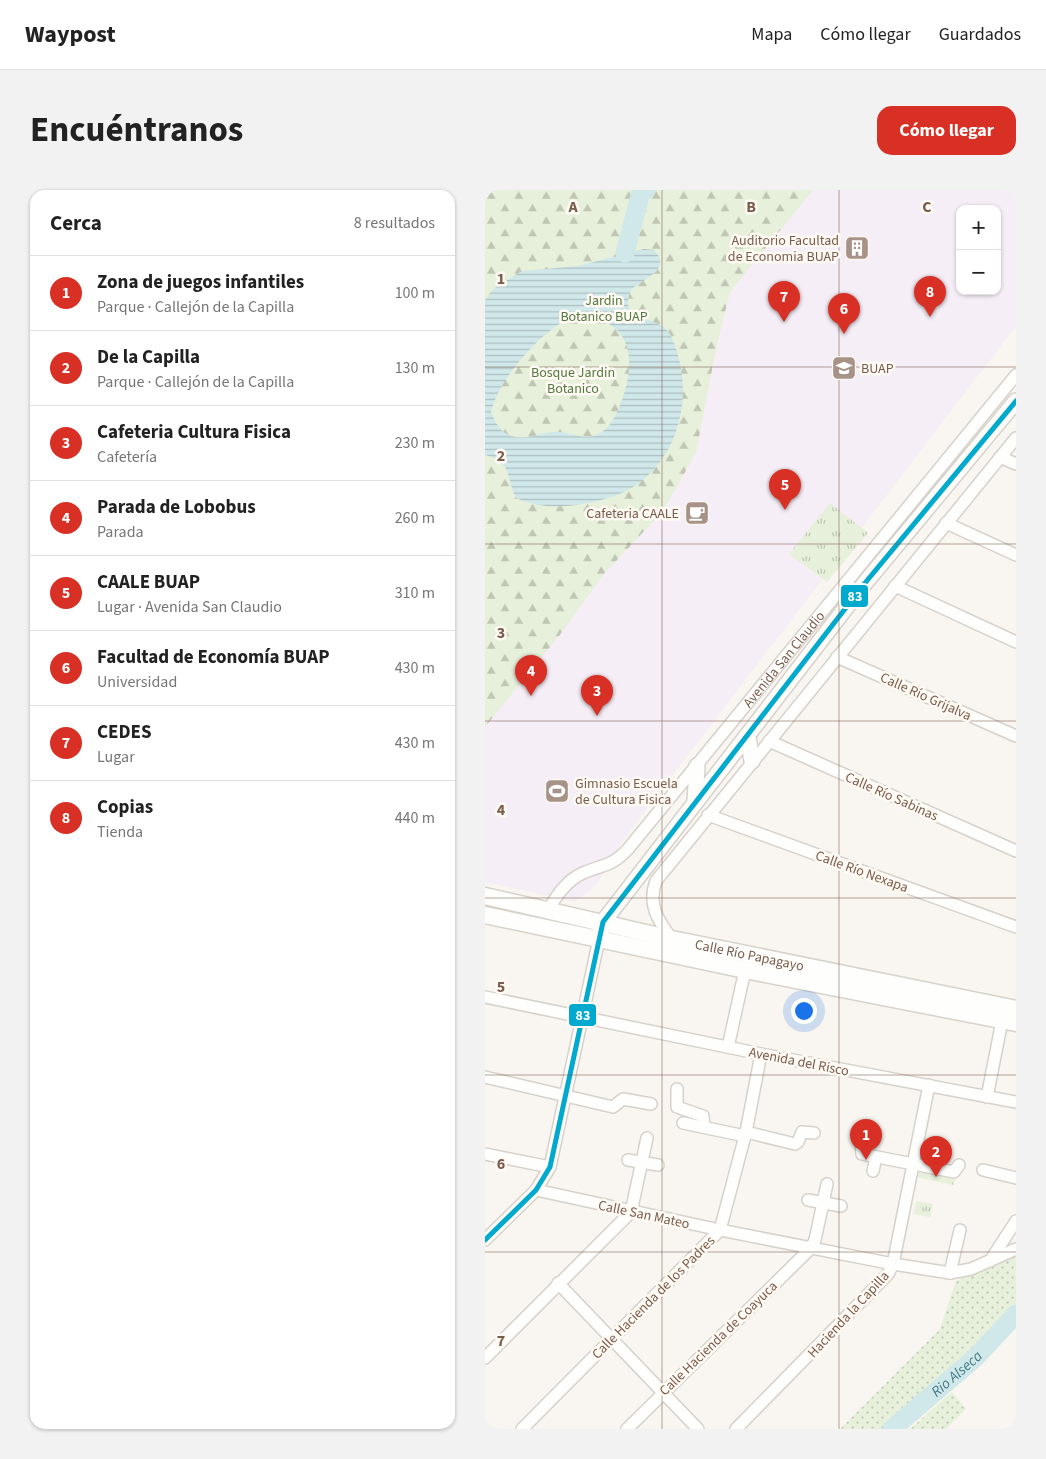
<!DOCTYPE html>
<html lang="es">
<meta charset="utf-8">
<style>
body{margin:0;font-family:"Source Sans 3",sans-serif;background:#f2f2f2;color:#222}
.controls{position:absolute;right:15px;top:15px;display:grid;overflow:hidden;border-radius:10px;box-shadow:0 1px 4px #0004}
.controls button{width:45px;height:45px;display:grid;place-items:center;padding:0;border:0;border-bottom:1px solid #e0e0e0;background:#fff;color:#222;font:25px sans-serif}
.you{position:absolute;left:318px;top:820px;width:18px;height:18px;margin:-12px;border:4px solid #fff;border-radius:50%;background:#1a73e8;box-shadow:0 0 0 8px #1a73e833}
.badge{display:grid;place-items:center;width:32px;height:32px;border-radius:50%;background:#d93025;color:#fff;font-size:16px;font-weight:700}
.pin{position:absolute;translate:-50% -41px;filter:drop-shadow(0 1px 2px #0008)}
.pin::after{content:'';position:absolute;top:26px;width:18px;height:15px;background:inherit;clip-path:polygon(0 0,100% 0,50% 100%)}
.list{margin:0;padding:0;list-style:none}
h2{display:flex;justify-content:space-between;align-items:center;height:65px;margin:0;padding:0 20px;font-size:21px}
h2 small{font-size:16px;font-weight:400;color:#767676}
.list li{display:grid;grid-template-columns:32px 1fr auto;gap:15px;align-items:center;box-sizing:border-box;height:75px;padding:0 20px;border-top:1px solid #e0e0e0}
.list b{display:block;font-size:19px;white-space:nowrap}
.list p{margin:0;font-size:16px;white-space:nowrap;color:#767676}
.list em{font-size:16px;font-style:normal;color:#767676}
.map{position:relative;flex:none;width:531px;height:1239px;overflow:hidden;border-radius:15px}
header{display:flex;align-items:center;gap:30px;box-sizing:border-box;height:70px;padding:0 25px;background:#fff;border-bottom:1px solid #e0e0e0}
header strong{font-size:24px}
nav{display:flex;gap:28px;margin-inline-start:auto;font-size:18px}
.intro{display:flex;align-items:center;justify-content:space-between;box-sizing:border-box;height:120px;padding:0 30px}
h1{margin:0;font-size:35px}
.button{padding:12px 22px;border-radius:15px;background:#d93025;color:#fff;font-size:18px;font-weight:700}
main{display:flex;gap:30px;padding:0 30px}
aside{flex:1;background:#fff;border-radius:15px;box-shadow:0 1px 4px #0004}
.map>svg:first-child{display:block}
</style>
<header>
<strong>Waypost</strong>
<nav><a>Mapa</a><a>Cómo llegar</a><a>Guardados</a></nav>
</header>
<div class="intro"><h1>Encuéntranos</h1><a class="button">Cómo llegar</a></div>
<main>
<aside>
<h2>Cerca<small>8 resultados</small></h2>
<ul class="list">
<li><span class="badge">1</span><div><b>Zona de juegos infantiles</b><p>Parque · Callejón de la Capilla</p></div><em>100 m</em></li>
<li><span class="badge">2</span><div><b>De la Capilla</b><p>Parque · Callejón de la Capilla</p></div><em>130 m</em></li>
<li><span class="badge">3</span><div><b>Cafeteria Cultura Fisica</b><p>Cafetería</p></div><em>230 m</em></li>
<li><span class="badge">4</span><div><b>Parada de Lobobus</b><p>Parada</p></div><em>260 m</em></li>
<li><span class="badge">5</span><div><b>CAALE BUAP</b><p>Lugar · Avenida San Claudio</p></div><em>310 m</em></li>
<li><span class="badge">6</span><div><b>Facultad de Economía BUAP</b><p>Universidad</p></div><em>430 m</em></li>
<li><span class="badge">7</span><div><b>CEDES</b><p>Lugar</p></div><em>430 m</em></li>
<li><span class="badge">8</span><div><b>Copias</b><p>Tienda</p></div><em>440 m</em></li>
</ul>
</aside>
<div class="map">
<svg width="531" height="1239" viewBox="0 0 531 1239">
<defs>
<pattern id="grass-dots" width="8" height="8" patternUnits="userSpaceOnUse" patternTransform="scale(1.25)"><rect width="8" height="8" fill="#e7f0db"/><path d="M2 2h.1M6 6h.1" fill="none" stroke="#c0c6b4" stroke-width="1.8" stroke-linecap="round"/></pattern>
<pattern id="forest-firs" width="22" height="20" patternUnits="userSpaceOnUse" patternTransform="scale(1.25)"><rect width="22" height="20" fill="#e7f0db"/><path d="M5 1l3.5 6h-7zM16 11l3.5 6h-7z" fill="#c0c6b4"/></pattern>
<pattern id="park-tufts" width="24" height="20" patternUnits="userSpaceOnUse" patternTransform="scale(1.25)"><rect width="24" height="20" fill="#e7f0db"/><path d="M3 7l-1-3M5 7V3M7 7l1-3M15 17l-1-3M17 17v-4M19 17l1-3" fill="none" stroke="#c0c6b4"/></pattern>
<pattern id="water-rules" width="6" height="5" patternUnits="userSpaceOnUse" patternTransform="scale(1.25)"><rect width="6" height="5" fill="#d0e8ea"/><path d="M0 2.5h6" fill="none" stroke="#aebfc0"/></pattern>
</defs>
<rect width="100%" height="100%" fill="#f9f5f0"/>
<path fill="#f6eef6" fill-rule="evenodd" d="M0 0H531V136L139 649 112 694 90 712 0 692ZM475 19H512V101H475Z"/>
<path fill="url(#grass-dots)" d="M531 1065V1116L401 1239H355L455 1139 471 1091Z
M467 1202 481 1219 461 1239H425Z"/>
<path fill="url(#forest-firs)" d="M3 0H328L245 102 231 159 211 263 178 321 119 384 74 446 0 537V3Z"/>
<path fill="url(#park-tufts)" d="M345 313 383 343 342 392 304 364Z
M434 978 471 986 468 995 432 987Z
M432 1011 448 1014 445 1027 428 1024Z"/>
<path fill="url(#water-rules)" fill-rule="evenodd" d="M159 59 169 60C188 80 159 88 146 100 131 136 175 122 186 146 215 208 190 291 120 309 89 317 60 321 31 308 21 288 28 272 0 265V110L11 97 37 81 93 76ZM91 126C145 128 153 165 137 210 133 220 127 236 117 242 100 255 80 237 61 243 35 250 17 252 6 222 12 191 60 135 91 126Z"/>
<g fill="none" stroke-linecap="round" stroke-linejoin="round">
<g stroke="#d0e8ea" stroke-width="19">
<path d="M140 63 156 2 161 0"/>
<path id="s1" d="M407 1239 490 1168 531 1124"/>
</g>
<defs>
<g id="minor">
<path d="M515 267 531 274"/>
<path d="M461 333 531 365"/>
<path d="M410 396 531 452"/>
<path d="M352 467 531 546"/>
<path d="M284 551 531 661"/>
<path d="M223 625 531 737"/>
<path id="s2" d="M63 720C72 705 82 690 98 683 119 674 126 677 143 659L531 185"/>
<path d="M187 749C173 731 162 714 171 691L531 248"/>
<path d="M0 807 276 864 531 912"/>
<path d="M243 857 260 780"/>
<path d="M0 887 128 917 138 909 166 914"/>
<path d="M192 899V917L218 926 219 937"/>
<path d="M502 907 517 831"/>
<path d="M198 933 260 946"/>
<path d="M261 942 310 954 313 952 317 942 329 943"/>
<path d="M376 954 377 964 469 982 474 975"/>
<path d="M0 964 65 977"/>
<path d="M143 970 173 975"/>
<path d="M498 980 531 988"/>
<path d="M388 981 391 967"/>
<path d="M51 1000 235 1040 408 1074 465 1083 486 1079 531 1059"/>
<path d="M323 1010 356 1016"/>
<path d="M0 1050 51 1000 65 977 114 749"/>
<path d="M505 1071 531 1031"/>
<path d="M465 1083 475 1040"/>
<path d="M73 1093 213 1239"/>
<path d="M0 1168 146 1022 162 948"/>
<path d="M37 1239 235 1040 261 942 276 864"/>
<path d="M142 1239 326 1058 330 1050 342 994"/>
<path d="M251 1239 403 1084 408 1074 444 895"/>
</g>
<path id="tertiary" d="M263 547 267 571
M210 612 212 576
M115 743 118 732 380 393 531 211"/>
<g id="secondary">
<path id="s3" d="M0 706 187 749 531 819"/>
<path d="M0 725 260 780 531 833"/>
</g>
</defs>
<use href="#minor" stroke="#d7d1cb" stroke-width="14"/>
<use href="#tertiary" stroke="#d7d1cb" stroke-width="18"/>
<use href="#secondary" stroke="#d9d2cb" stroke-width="19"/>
<use href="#minor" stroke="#fefefd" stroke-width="11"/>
<use href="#tertiary" stroke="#fefefd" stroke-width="15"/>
<use href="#secondary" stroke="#fefefd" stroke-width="16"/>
<defs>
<path id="bus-1" d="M0 1050 51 1000 65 977 118 732 380 393 531 211"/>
</defs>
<use href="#bus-1" stroke="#fffaf3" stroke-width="9"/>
<use href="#bus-1" stroke="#00a9ce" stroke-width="5"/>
</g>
<path fill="none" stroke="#7a5c4d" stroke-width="1" stroke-opacity="0.55" d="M177 0V1239M354 0V1239M0 177H531M0 354H531M0 531H531M0 708H531M0 885H531M0 1062H531"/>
<defs>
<symbol id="building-square" viewBox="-11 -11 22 22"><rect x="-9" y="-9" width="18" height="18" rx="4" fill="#a69286" stroke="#fffaf3"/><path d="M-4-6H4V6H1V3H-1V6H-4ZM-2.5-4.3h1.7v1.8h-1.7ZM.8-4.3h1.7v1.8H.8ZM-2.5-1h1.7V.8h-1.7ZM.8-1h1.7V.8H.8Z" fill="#fff"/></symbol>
<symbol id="school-square" viewBox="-11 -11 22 22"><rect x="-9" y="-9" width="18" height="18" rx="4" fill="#a69286" stroke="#fffaf3"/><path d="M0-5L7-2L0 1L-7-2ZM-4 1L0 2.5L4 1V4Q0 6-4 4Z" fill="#fff"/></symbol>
<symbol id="cafe-square" viewBox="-11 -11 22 22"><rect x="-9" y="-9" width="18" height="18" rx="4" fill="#a69286" stroke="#fffaf3"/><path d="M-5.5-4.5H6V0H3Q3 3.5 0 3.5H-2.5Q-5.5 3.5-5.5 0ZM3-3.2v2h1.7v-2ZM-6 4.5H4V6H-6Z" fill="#fff"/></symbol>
<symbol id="stadium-square" viewBox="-11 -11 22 22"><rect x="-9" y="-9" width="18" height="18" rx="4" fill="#a69286" stroke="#fffaf3"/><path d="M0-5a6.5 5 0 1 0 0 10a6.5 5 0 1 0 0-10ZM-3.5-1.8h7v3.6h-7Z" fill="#fff"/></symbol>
</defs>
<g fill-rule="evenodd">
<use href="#building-square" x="358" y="44" width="28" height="28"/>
<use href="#school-square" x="345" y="164" width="28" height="28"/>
<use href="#cafe-square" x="198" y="309" width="28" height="28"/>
<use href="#stadium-square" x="58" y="587" width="28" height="28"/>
</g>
<g text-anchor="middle" stroke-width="5" stroke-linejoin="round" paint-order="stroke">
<g font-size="14" fill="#7a5c4d" stroke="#fffaf3" text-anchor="end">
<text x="354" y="55">Auditorio Facultad<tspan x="354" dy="16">de Economia BUAP</tspan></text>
<text x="376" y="183" text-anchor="start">BUAP</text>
<text x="194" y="328">Cafeteria CAALE</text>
<text x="90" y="598" text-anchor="start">Gimnasio Escuela<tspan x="90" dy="16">de Cultura Fisica</tspan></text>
</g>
<g font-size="14" fill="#537a41" stroke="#fffaf3">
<text x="119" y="115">Jardin<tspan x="119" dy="16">Botanico BUAP</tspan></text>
<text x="88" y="187">Bosque Jardin<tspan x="88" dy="16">Botanico</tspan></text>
</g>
<g font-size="14" fill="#7a5c4d" stroke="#fffaf3">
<text dy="5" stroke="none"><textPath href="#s2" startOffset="349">Avenida San Claudio</textPath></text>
<text transform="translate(441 506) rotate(24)" y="5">Calle Río Grijalva</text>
<text transform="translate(407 606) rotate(24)" y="5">Calle Río Sabinas</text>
<text transform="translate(377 681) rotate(20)" y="5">Calle Río Nexapa</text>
<text dy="5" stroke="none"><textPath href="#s3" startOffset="271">Calle Río Papagayo</textPath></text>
<text transform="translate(314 871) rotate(11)" y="5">Avenida del Risco</text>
<text transform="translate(159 1024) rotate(12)" y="5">Calle San Mateo</text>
<text transform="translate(168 1107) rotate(-45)" y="5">Calle Hacienda de los Padres</text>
<text transform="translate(363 1124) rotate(-47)" y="5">Hacienda la Capilla</text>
<text transform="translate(233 1148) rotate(-44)" y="5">Calle Hacienda de Coayuca</text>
</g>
<g font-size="15" font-style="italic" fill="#437c86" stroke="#fffaf3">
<text dy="5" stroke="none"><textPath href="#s1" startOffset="85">Rio Alseca</textPath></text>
</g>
</g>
<g font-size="16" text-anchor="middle" font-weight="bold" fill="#7a5c4d" stroke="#fffaf3" stroke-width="5" stroke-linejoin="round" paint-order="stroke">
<text x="88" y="22">A</text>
<text x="266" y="22">B</text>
<text x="442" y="22">C</text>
<text x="16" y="94">1</text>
<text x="16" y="271">2</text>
<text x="16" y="448">3</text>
<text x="16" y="625">4</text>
<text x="16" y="802">5</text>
<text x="16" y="979">6</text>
<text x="16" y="1156">7</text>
</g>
<g stroke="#fffaf3" stroke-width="2">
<rect x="355" y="394" width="29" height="24" rx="5" fill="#00a9ce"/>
<rect x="83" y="813" width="29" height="24" rx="5" fill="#00a9ce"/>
</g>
<g font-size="14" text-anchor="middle" font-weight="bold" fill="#fff">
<text x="370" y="411">83</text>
<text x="98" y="830">83</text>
</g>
</svg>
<div class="controls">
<button>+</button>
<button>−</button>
</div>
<div class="you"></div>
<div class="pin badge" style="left:381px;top:970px">1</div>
<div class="pin badge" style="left:451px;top:987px">2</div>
<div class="pin badge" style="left:112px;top:526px">3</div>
<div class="pin badge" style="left:46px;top:506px">4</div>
<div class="pin badge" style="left:300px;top:320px">5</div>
<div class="pin badge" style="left:359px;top:144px">6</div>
<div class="pin badge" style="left:299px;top:132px">7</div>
<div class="pin badge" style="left:445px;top:127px">8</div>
</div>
</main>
